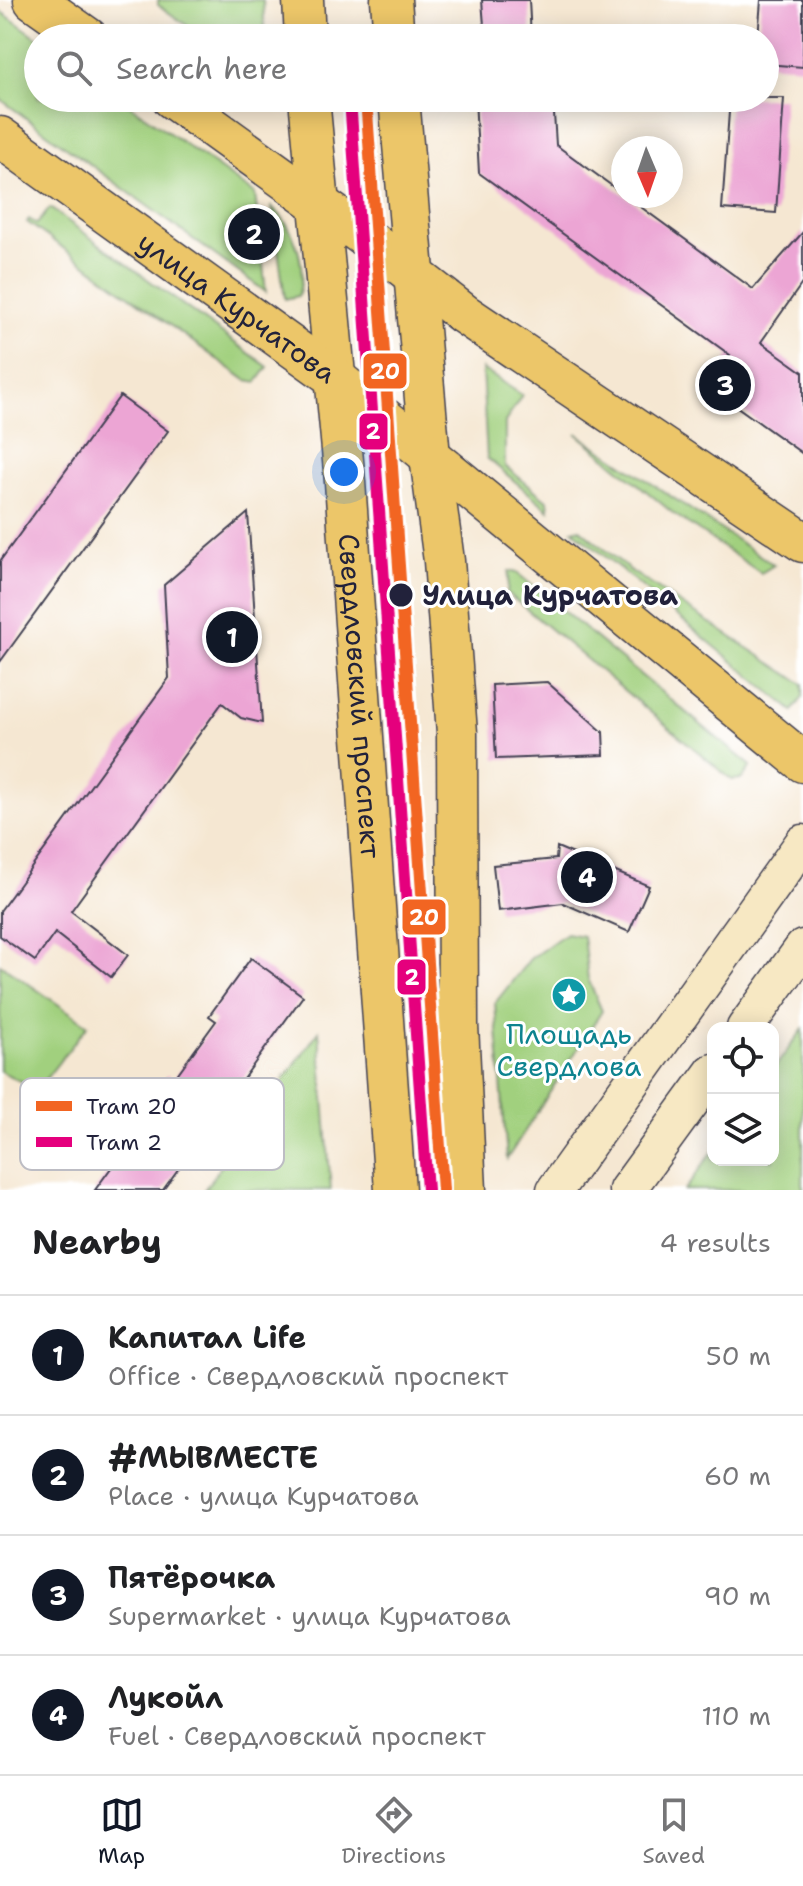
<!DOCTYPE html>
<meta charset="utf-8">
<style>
body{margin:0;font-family:"Shantell Sans",sans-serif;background:#f2f2f2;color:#202124}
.controls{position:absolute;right:24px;bottom:24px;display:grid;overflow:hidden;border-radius:16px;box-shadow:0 4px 20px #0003}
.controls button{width:72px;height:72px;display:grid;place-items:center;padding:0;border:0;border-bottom:2px solid #e0e0e0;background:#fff;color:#202124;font:40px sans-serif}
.compass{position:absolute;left:611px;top:136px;width:72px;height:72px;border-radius:50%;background:#fff;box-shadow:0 4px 20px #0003;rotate:178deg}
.you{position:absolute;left:344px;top:472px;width:28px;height:28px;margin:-20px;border:6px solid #fff;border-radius:50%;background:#1a73e8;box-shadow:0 0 0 12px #1a73e833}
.badge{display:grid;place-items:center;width:52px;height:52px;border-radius:50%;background:#111827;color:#fff;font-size:26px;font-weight:700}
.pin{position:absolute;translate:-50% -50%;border:4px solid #fff;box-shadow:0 2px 8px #0006}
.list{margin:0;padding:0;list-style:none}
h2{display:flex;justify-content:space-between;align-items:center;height:104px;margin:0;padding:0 32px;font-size:34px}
h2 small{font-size:26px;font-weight:400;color:#757577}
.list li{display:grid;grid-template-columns:52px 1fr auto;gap:24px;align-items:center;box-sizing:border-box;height:120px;padding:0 32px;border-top:2px solid #e0e0e0}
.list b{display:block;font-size:30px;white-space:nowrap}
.list p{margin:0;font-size:26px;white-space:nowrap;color:#757577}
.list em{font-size:26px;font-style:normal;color:#757577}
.icon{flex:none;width:44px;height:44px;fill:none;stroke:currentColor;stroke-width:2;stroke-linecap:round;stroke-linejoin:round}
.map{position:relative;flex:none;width:803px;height:1190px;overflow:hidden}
.search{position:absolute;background:#fff;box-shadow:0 4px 20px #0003;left:24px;right:24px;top:24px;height:88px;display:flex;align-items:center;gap:20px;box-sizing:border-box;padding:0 28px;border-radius:44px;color:#757577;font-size:30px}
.sheet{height:584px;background:#fff}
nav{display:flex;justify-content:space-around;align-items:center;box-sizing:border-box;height:112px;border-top:2px solid #e0e0e0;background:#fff;font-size:22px;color:#757577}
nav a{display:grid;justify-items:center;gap:4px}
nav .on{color:#111827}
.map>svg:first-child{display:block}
</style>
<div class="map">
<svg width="803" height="1190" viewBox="0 0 803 1190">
<rect width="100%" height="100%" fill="#fff"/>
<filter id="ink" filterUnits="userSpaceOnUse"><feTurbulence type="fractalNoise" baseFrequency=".0125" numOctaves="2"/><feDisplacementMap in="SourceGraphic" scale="16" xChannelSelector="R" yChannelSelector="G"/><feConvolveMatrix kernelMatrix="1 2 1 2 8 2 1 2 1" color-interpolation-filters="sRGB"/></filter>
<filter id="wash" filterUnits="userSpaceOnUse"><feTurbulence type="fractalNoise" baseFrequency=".006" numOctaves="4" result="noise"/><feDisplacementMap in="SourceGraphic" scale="32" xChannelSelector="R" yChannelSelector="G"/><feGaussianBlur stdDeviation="1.8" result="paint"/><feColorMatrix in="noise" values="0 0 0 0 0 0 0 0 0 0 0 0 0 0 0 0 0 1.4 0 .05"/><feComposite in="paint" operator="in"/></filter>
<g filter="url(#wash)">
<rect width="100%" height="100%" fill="#f5e7d2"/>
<path fill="#a1d07e" stroke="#62795c" stroke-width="2" d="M158 0H263L265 38H205L158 5Z
M0 11 38 38V98H120L255 194 266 292 0 99Z
M272 207C295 227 308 267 298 296L285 299Z
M50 208 268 367 257 382 246 380 27 222 29 219 37 224Z
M482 369 522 395 505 422V466L548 501 549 510 487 458Z
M576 433 774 565 761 573 674 514Z
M579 528 631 571 803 684V697L793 711 573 530Z
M509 571 517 573 751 766 742 779 732 780 507 593Z
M566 933 583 936 588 979 602 1011 507 1159 495 1003 530 959Z
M0 964 88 1025 37 1090 0 1071Z
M803 1029V1190H685L713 1151V1160H773V1070Z
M319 1031 331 1190H204Z"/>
<g id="blocks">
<path fill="#eca5d4" d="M482 0H529L531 38H485Z
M761 0H803V67L765 64V38H758Z
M475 98H553L556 145 753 289 803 232V282L761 342 803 372V454L708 386 730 355 479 173Z
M730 98H784L776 213 722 209Z
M120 396 168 431 0 662V561Z
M248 513 262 723 241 718 222 703 71 911 128 955 111 977 55 933 35 961 0 936V911L169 678 164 585Z
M547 682 603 732 604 755 496 759 492 685Z
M557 847 649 886 629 932 563 903 498 911 493 865 556 859Z
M251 958 303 996 163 1190H95L132 1139 125 1134 167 1075 173 1080 216 1021 209 1016Z"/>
</g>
</g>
<g filter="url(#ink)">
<use href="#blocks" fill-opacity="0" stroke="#424052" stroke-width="2"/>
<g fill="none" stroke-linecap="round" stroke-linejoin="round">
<defs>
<path id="secondary" d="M745 1028 803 948
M555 1190 803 843
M627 1190 713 1072"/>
<g id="primary">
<path d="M34 0 88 38"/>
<path d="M303 0 305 38"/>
<path d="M391 0 394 38"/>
<path d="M172 98 361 234 464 314 803 542"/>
<path id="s1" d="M309 98 345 482 395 1190"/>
<path d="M399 98 430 457 444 561 457 733 458 1025 466 1190"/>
<path id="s2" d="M0 137 334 377 803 762"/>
</g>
</defs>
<use href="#secondary" stroke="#424052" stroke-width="39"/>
<use href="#primary" stroke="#424052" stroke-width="43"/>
<use href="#secondary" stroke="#f7e8c3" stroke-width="36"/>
<use href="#primary" stroke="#ecc669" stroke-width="40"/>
<defs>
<path id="tram-1" d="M366 98 443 1190"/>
<path id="tram-2" d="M350 99 427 1190"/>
</defs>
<use href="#tram-1" stroke="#fff" stroke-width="18"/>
<use href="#tram-2" stroke="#fff" stroke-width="18"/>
<use href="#tram-1" stroke="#f26522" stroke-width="12"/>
<use href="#tram-2" stroke="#e5007d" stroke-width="12"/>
</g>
</g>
<defs>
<symbol id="sight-disc" viewBox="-11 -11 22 22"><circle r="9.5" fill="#0f9aa8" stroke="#fff"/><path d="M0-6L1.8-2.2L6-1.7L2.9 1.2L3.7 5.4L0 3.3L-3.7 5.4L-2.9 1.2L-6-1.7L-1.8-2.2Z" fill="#fff"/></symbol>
</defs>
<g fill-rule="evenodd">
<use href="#sight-disc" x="549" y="975" width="40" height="40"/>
</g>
<circle fill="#22223b" stroke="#fff" stroke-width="3" cx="401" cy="595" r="13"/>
<g text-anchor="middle" stroke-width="6" stroke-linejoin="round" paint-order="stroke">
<g font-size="28" fill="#22223b" stroke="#fff">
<text dy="10" stroke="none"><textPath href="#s2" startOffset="292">улица Курчатова</textPath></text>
<text dy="10" stroke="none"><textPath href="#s1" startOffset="600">Свердловский проспект</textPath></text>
</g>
<g font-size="28" font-weight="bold" fill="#22223b" stroke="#fff" text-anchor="start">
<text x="422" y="605">Улица Курчатова</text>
</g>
<g font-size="28" fill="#0d838f" stroke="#fff">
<text x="569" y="1044">Площадь<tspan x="569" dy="32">Свердлова</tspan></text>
</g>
</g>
<rect x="20" y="1078" width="264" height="92" rx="12" fill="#fff" stroke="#bdbdc4" stroke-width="2"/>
<rect x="36" y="1101" width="36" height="10" fill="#f26522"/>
<rect x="36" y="1137" width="36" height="10" fill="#e5007d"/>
<g font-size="22" fill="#22223b">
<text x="86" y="1114">Tram 20</text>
<text x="86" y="1150">Tram 2</text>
</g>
<g stroke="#fff" stroke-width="3">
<rect x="362" y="352" width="46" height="38" rx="8" fill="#f26522"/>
<rect x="358" y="412" width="31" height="39" rx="8" fill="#e5007d"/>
<rect x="401" y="898" width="46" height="38" rx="8" fill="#f26522"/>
<rect x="396" y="958" width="31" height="38" rx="8" fill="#e5007d"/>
</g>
<g font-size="22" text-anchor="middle" font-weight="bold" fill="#fff">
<text x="385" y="379">20</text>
<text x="373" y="439">2</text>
<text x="424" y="925">20</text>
<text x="412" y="985">2</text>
</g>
</svg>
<div class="controls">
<button><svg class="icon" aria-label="locate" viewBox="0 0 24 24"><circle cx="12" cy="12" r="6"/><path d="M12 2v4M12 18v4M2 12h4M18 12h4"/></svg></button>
<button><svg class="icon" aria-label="layers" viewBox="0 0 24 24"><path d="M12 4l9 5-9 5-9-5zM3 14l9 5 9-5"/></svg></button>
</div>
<svg class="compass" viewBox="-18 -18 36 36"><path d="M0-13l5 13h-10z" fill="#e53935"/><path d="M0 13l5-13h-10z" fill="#757577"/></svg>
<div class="you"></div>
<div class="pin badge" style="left:232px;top:637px">1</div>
<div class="pin badge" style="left:254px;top:234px">2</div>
<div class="pin badge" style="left:725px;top:385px">3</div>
<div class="pin badge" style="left:587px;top:877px">4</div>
<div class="search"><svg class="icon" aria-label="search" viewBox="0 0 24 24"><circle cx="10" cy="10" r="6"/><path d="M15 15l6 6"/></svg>Search here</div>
</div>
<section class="sheet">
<h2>Nearby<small>4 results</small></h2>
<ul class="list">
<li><span class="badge">1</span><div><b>Капитал Life</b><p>Office · Свердловский проспект</p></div><em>50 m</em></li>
<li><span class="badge">2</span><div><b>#МЫВМЕСТЕ</b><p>Place · улица Курчатова</p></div><em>60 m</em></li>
<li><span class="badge">3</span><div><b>Пятёрочка</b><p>Supermarket · улица Курчатова</p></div><em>90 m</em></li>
<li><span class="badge">4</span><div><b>Лукойл</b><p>Fuel · Свердловский проспект</p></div><em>110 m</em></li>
</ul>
</section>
<nav>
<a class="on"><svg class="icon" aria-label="map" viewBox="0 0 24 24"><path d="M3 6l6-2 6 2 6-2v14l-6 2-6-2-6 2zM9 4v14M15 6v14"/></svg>Map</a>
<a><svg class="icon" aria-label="directions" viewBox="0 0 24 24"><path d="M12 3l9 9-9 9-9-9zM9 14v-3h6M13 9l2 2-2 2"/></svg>Directions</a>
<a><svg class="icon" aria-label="saved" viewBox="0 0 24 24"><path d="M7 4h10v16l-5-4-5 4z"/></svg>Saved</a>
</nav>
